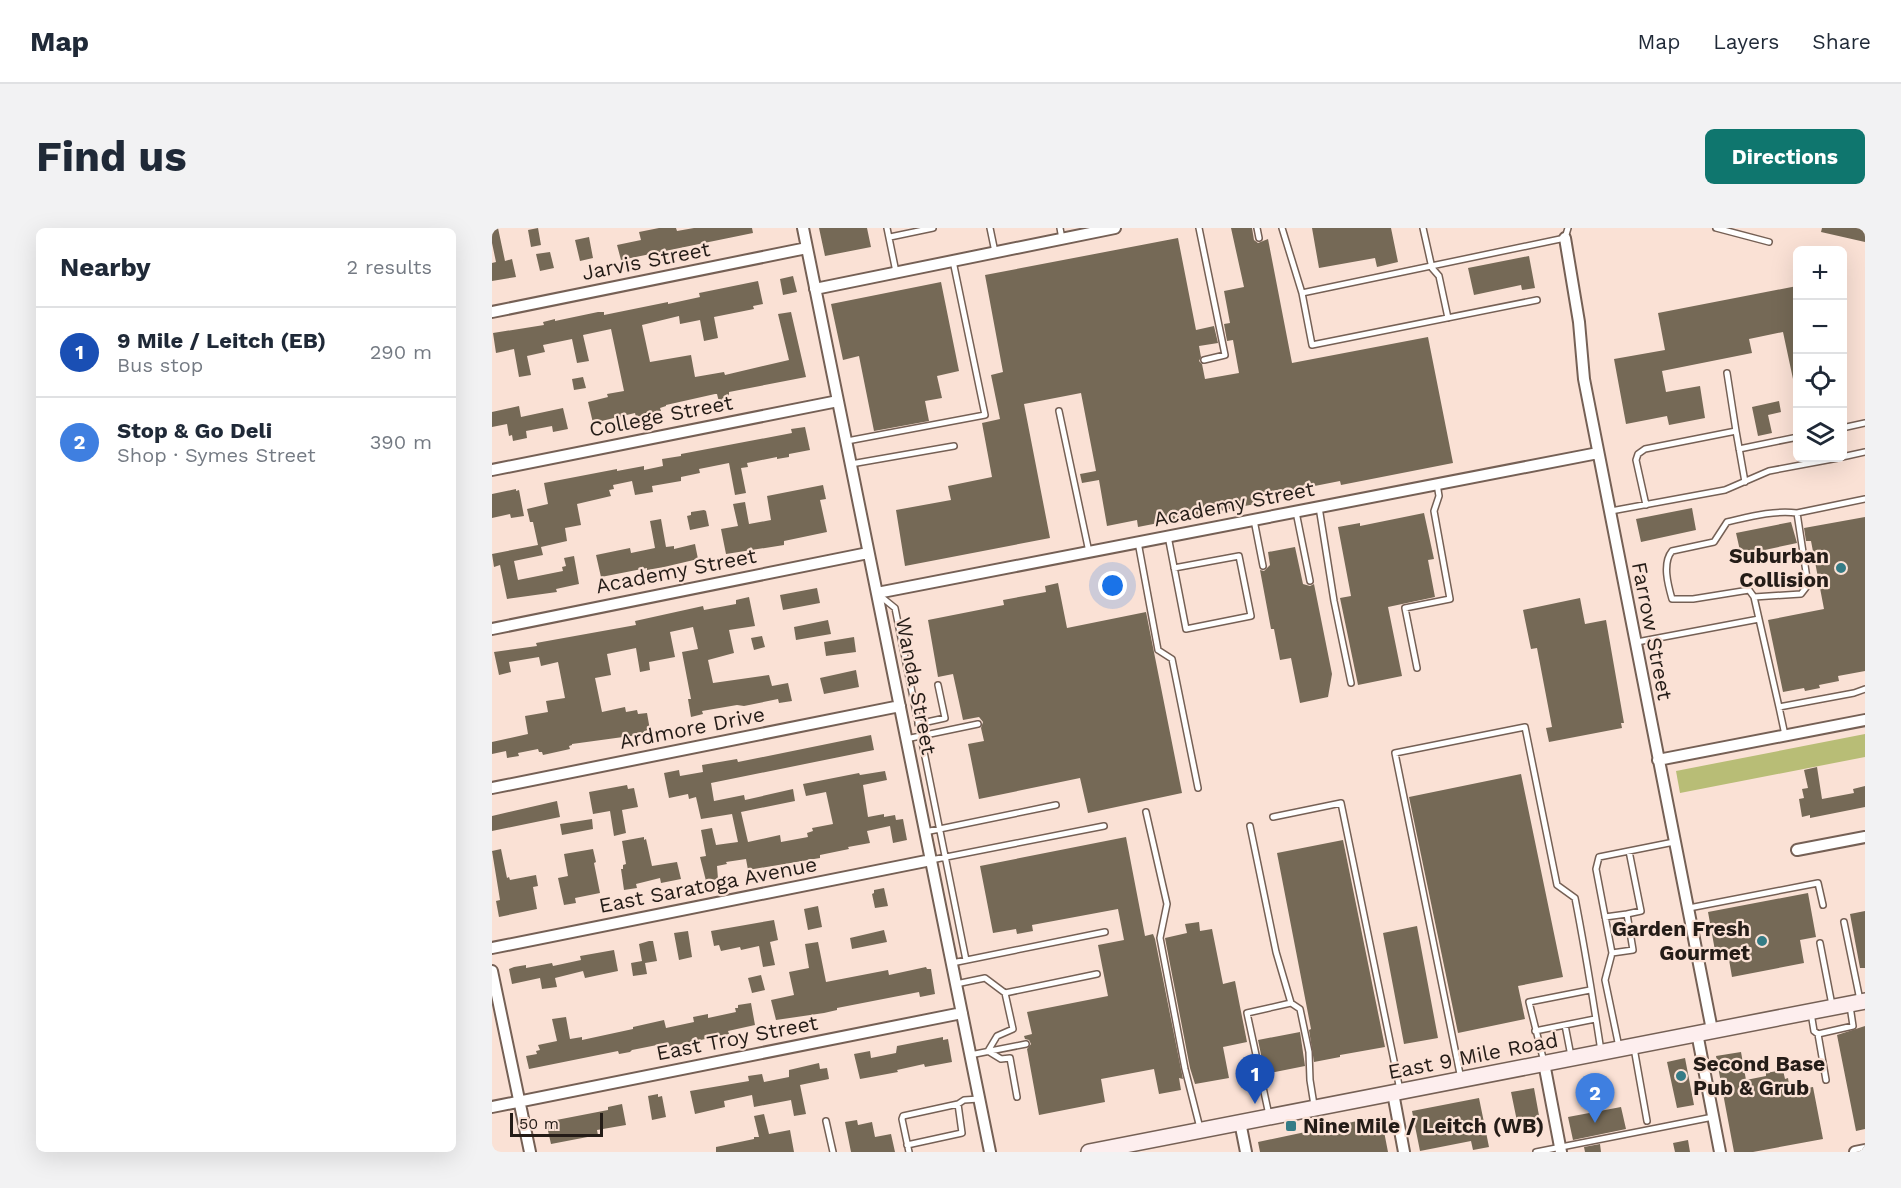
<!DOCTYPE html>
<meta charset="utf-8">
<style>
body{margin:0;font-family:"Work Sans",sans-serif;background:#f2f2f3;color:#1f2937}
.controls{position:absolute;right:18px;top:18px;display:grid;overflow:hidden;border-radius:9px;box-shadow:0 6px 24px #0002}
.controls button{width:54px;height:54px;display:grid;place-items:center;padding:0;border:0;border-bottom:2px solid #e0e1e3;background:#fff;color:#1f2937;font:30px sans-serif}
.scale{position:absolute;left:18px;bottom:15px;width:93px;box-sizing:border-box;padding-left:6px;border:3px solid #241c17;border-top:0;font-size:16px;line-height:21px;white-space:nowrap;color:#241c17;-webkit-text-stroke:4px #fae1d5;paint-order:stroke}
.you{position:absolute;left:621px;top:358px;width:21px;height:21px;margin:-15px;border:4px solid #fff;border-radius:50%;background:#1a73e8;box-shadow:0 0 0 9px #1a73e833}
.badge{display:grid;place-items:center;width:39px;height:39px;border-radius:50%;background:#0f766e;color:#fff;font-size:20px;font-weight:700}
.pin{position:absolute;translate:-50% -50px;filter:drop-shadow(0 2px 3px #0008)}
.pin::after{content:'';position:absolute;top:32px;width:21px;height:18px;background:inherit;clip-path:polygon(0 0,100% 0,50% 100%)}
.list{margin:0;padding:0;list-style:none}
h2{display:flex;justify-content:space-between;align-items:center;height:78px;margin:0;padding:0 24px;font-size:26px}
h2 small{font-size:20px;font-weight:400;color:#747a83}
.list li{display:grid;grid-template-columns:39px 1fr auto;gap:18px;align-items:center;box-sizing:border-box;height:90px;padding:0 24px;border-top:2px solid #e0e1e3}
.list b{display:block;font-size:22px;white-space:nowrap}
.list p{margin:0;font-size:20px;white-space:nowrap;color:#747a83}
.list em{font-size:20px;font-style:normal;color:#747a83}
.icon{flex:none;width:33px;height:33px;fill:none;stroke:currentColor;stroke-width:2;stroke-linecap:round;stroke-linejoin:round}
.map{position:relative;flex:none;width:1373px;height:924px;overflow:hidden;border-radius:9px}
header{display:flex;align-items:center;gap:36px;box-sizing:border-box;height:84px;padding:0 30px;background:#fff;border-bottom:2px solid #e0e1e3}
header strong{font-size:28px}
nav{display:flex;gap:33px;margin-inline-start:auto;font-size:21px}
.intro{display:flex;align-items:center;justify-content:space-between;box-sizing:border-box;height:144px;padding:0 36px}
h1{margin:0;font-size:42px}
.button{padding:15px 27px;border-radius:9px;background:#0f766e;color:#fff;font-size:21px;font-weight:700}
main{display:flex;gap:36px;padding:0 36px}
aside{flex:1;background:#fff;border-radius:9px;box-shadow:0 6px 24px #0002}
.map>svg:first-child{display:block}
</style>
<header>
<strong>Map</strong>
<nav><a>Map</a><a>Layers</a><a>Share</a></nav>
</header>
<div class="intro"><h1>Find us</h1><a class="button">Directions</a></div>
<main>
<aside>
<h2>Nearby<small>2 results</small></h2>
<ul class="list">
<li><span class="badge" style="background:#1a4fb4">1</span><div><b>9 Mile / Leitch (EB)</b><p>Bus stop</p></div><em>290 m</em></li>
<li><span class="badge" style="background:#3f7fe0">2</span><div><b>Stop &amp; Go Deli</b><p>Shop · Symes Street</p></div><em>390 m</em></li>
</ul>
</aside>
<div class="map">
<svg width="1373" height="924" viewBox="0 0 1373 924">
<rect width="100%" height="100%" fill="#fae1d5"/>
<path fill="#b8bd76" d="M1373 506V529L1188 565 1184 543Z"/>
<path fill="#756956" d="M0 0H6L13 33 20 31 24 49 0 53V35L4 34 0 15Z
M46 0 49 17 39 19 36 2Z
M167 0H184L185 3 202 0H260L261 5 129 32 125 17 149 12 147 4Z
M327 0H375L379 19 333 28Z
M739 0H760L762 12 766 15 776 11 800 135 936 109 961 235 849 257 848 253 762 270 763 276 646 299 645 292 615 298 607 252 590 255 588 246 604 243 589 165 532 176 558 310 413 338 404 282 459 272 456 258 500 249 490 195 508 191 499 147 511 144 493 47 686 10 704 102 722 98 726 115 707 118 709 129 707 133 710 136 713 151 747 145 741 112 735 113 732 96 738 95 732 63 752 59Z
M820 0H899L906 34 885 39 883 30 827 40Z
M1330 0H1373V14L1329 4Z
M97 9 101 30 88 33 83 12Z
M58 24 62 40 48 43 44 26Z
M1037 28 1043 60 1030 62 1029 57 982 67 976 40Z
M301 48 305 64 291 67 288 51Z
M266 53 271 76 261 78 262 81 222 89 226 110 212 113 208 92 188 96 187 88 150 97 158 134 199 127 203 149 232 144 233 147 297 132 286 86 299 84 314 149 237 164V172L227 174 225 166H223L174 177V178L168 180 169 183 144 189 143 185 101 195 96 174 116 169 115 166 132 163 119 101 91 107 97 133 85 135 80 111 51 117 53 124 35 128 39 147 27 149 22 121 4 125 1 105 52 97 51 94 63 91V93L106 84H112V87L176 74V76L208 69 207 65Z
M449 54 467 143 445 148 450 170 433 173 437 193 382 203 367 128 351 132 339 76Z
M1305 58V151H1301L1291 104 1257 111 1260 125 1170 143 1174 164 1208 158 1213 190 1177 197 1175 188 1134 196 1122 131 1173 122 1166 85Z
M91 149 94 160 82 162 80 151Z
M1287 173 1289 184 1276 187 1280 205 1266 208 1260 179Z
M27 178 29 189 71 180 76 201 61 204 60 198 34 203 35 210 21 213 20 207 17 208 15 196 0 199V184Z
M313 199 318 222 297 226V229L285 231V229L255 235 256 239 249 240 254 265 243 267 237 235 207 241 208 245 189 249V253L160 258 161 264 143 267 140 253 121 257 122 261 117 262 119 268 85 276 89 297 73 300 75 313 49 319 51 327 22 333 26 352 71 343 70 339 74 338 72 330 82 328 87 356 64 361 65 364 15 371 8 337 2 339 0 326 46 317 41 294H38L35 281 56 276 52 255 125 241V243L152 238V242L171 238 170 231 189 228V226L300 205 299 201Z
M331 257 334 271 328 272 335 304 292 313V317L234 326 229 301 246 298 241 276 253 274 257 296 279 292 275 268Z
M24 261V263L27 262 32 288 19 290 18 286 0 290V266Z
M1200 280 1204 302 1149 314 1144 291Z
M212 282 214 283 217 298 198 302 195 288 199 287V284Z
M932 285 942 331 936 332 943 369 896 379 910 448 866 457 848 370 859 368 846 299 868 295V298Z
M1373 289V443L1346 448 1347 453 1327 457 1328 460 1313 463 1312 460 1291 464 1276 392 1332 381 1319 313H1314L1312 300Z
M169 291 174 319 182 318V321L203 316 206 331 172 339 155 342V340L109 349 104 327 138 320 139 325 163 320 158 293Z
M1299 294 1305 315 1249 327 1244 305Z
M803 319 811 356 818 358 822 356 840 446 836 469 808 475 799 430 788 432 782 401H779L768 342 772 343 778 337 776 324Z
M566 355 575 400 654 384 690 565 596 585 588 550 487 571 476 516 492 513 489 500 491 494 487 489 471 492 461 446 446 449 436 392 512 377 511 372 554 364 553 358Z
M325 360 328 375 291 382 288 367Z
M257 369 263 398 237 402 242 425 216 432 221 455 277 447 280 458 296 455 300 473 287 475 286 471 252 478 245 477 210 483 211 486 199 489 196 471H199L190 424 206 421 201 399 178 404 183 429 157 434 158 442 148 444 144 420 115 426 119 447 103 450 110 484 133 479 134 484 145 482 146 486 155 485 158 502 152 503 153 506 80 516V517L77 518 78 521 51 527 50 524H47L46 521 26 525 27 528 15 530 14 523 0 526V514L36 506 33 488 56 484 54 473 73 470 66 434 49 438 47 429 17 434 19 444 7 447 2 424 45 418 44 415 144 397 143 393 211 378 212 382 244 376V372Z
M1088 370 1093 396 1114 392 1132 495H1129L1130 500 1057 514 1054 500 1060 499 1045 420 1039 421 1031 382Z
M336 392 339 406 304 412 302 399Z
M270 408 273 419 262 422 259 410Z
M362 409 364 424 334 428 332 414Z
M364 442 367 459 332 466 328 450Z
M379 507 382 522 219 555 222 573 252 567 253 572 301 561 303 573 249 584 256 614 288 607 289 614 316 609 315 605 321 603 320 600 341 596 334 564 314 568 311 556 367 545 368 547 393 543 395 552 371 557 376 589 392 586V589L403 587 404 592 411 591 415 612 401 615 398 598 375 603 378 615 356 619 357 621 328 627V630L256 642 254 631 234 634 235 636 225 638 226 651 214 653 208 629 214 628 209 602 220 600 224 617 246 614 240 586 209 591 204 569 197 571 196 566 177 570 172 545 187 542 188 548 211 544 210 537 245 531 246 534Z
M1325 539 1330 571 1362 565 1361 561 1373 558V579L1318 590V587L1310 589 1307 571 1312 570 1310 561 1316 560 1312 542Z
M1029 546 1071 749 1026 758 1033 791 966 805 917 569Z
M135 557 136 561 142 560 146 579 130 582 134 605 122 608 118 583 101 586 97 564Z
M65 573 68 589 0 603V588Z
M100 591 101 601 70 607 68 596Z
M152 609V612L154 611 160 638 185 634 189 651 169 655 168 650 144 656 145 660 132 662 129 641H131V637L134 636 130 613Z
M634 609 653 708 661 706 663 711 691 851 687 850 689 862 667 866 662 841 609 851 613 874 547 887 535 821 539 816 537 812 533 811 532 808 540 806 535 784 616 768 606 717 632 712 626 681 540 697 541 703 525 706 524 701 501 705 488 638Z
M851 612 893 819 848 827V829L822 834 817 802 819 801 785 625Z
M9 621 15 650 17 649 18 652 44 647 46 658 41 659 45 681 7 689 4 673 8 672 0 623Z
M101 621 104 634 102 635 108 665 83 670 84 675 72 677 66 650 76 648 72 626Z
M392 660 396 678 383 680 380 666 382 665V662Z
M1316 665 1324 709 1308 712 1312 735 1240 749 1236 726 1224 728 1216 684Z
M326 678 330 699 316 702 312 681Z
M1373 683V740H1368L1358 686Z
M282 692 286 712 278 714 283 737 271 739 267 718 249 722 248 719 229 723 227 717 222 718 219 703Z
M707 694 708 703 720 701 731 756 743 753 755 814 731 819 737 850 703 856 698 840 673 710 695 705 693 696Z
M925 698 946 810 912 816 891 705Z
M392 702 395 714 360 721 358 710Z
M196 703 200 729 187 732 182 705Z
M157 713H161L165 733 153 735 155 746 141 748 139 735 150 733 147 716Z
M326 714 334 754 396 742 397 747 434 739 435 741H439L443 766 428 769 427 764 345 780V782L332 785 284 792 279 772 302 767 297 744 317 740 313 716Z
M122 722 126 743 93 750 91 743 63 750 65 759 50 761 48 750 20 756 17 741 22 739 34 737V740L60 735 61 738 89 732 88 728Z
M269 747 273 762 260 765 256 750Z
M259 775 263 797 236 803 237 806 166 821 165 817 140 822 138 824 127 826 126 823 37 841 34 828 45 826 44 823 48 822 46 817 65 813 60 791 74 789 78 811 90 809V812L141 801V799L172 792 174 800 202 794 201 789 216 786V790L244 784 243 780H246V777Z
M1373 798V901L1364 903 1345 807Z
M808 804 813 838 773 846 766 812Z
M451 809V812L456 811 460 834 433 839 432 836 405 842 406 844 368 851 362 826 378 823 379 830 404 825 405 818Z
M1249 824 1254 852 1274 848V845L1291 842 1293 851 1296 850 1298 863 1321 859 1331 911 1261 924H1242L1224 828Z
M1193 830 1202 877 1185 880 1175 834Z
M327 835 328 841 335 840 337 851 308 857 314 886 302 888 299 872 262 879 260 867 232 873 233 879 203 886 198 863 257 853 256 848 270 846 272 854 297 849V842Z
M1042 860 1048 893 1026 898 1019 864Z
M166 866V869L170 868 174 889 160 892 156 868Z
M987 870 997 919 981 922 979 913 928 923 920 883Z
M130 876 134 897 105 902 106 907 59 916 54 894 116 882V879Z
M1129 879 1134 901 1081 912 1076 889Z
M272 886 277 906 298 902 302 924H224V919L262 911V909H267L262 888Z
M889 888 896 924H768L766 914Z
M365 892 366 897 380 894 383 909 399 906 403 924H359L353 894Z
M1196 912 1198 924H1183L1181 915Z
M1108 916 1109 924H1093L1092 919Z"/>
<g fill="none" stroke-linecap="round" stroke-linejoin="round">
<defs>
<path id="service" d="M395 0 404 44
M498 0 503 24
M568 0 570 11
M707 0 733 127 712 132
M765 0 767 10
M790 0 810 65 820 117 1045 72
M931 0 940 40 947 48 956 90
M1224 0 1277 14
M398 9 441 0
M810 65 1073 10 1076 0
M1235 145 1244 203
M567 183 597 324
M1350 200 1373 195
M355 213 493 187 461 33
M1247 221 1306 209
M1350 229 1373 224
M359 236 462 218
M1373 271 1305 285 1316 357 1309 366 1262 369 1287 479 1362 465 1373 461
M1154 277 1144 232 1146 226 1153 221 1244 203 1253 254
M827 279 842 373 859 455
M1119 283 1233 262 1277 243 1346 230
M804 284 818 353
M762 292 771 338
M676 308 694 401 759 388 747 328 682 340
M646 314 666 422 680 431 706 560
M387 367 403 380 474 732
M1262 369 1257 362 1201 371H1180C1176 357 1170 335 1180 323L1222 314 1235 294C1257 289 1281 282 1305 285
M1145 414 1267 391
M925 440 913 380 958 371 942 283 947 268 945 256
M1287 479 1293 507
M426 496 453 490 446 457
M414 511 486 496
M654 584 675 676 668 710 693 841 708 900
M781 589 849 575 908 862
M758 598 784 724 799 775 808 781 817 824 818 852 822 877
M433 604 564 577
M439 632 612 598
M1197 680 1326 655 1331 677
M1113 689 1135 686
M1352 694 1368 772
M1328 715 1340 777
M1120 725 1141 722 1135 686 1149 683 1137 623
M460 735 613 704
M464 756 493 750 513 765 605 746
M513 765 521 801 505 808 496 823 509 831 518 830 525 869
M1319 785 1322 803 1326 806 1361 798 1358 778
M1073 797 1079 828
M1043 803 1103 791
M1326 806 1334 852
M1127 819 1113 752 1120 725 1104 641 1107 629 1182 614
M1142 820 1155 893
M478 827 534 816
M1052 834 1037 774 1098 762
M969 851 903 525 1033 499 1065 657 1083 670C1093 721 1101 771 1109 823
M777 887 755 785 799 775
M334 893 341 924
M415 917 470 905 466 876
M417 924 410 891 411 888 466 876 472 872 487 871
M1044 924 1221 889"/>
<path id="minor" d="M311 0 498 924
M1073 10 1087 94 1092 151 1220 802
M323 61 623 0
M0 84 315 20
M0 242 346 173
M385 365 1106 225
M0 401 376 325
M1166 532 1373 492
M0 560 408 478
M1305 622 1373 609
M0 720 439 632
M0 743 38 924
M1205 805 1228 924
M1052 835 1069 924
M901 865 912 924
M0 879 470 785
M748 894 754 924
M1363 924 1373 922"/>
<path id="secondary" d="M597 924 1373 773"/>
</defs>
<use href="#service" stroke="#756055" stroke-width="8"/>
<use href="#minor" stroke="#756055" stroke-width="14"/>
<use href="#secondary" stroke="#756055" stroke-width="18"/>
<use href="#service" stroke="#fff" stroke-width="5"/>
<use href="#minor" stroke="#fff" stroke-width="10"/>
<use href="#secondary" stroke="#fdeeee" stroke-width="15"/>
</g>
<g fill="#357c86" stroke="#fae1d5" stroke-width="2">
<circle cx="1349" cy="340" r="6"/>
<circle cx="1270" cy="713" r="6"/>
<circle cx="1189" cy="848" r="6"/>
<rect x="793" y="892" width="12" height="12" rx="3"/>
</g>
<g text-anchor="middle" stroke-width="4.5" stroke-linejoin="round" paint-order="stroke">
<g font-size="21" fill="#241c17" stroke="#fae1d5">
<text transform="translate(154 33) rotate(-11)" y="7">Jarvis Street</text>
<text transform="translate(169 188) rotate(-11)" y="7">College Street</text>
<text transform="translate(742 276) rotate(-11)" y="7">Academy Street</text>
<text transform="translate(184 343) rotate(-11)" y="7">Academy Street</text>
<text transform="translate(1160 403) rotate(79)" y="7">Farrow Street</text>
<text transform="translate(424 458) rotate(79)" y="7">Wanda Street</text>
<text transform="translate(200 500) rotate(-11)" y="7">Ardmore Drive</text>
<text transform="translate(216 657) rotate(-11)" y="7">East Saratoga Avenue</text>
<text transform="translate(245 810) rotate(-11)" y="7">East Troy Street</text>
<text transform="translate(981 828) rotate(-11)" y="7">East 9 Mile Road</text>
</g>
<g font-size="21" font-weight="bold" fill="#241c17" stroke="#fae1d5" text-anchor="end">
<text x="1337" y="335">Suburban<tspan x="1337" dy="24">Collision</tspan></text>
<text x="1258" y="708">Garden Fresh<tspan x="1258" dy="24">Gourmet</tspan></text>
<text x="1201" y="843" text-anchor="start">Second Base<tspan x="1201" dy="24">Pub &amp; Grub</tspan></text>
<text x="811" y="905" text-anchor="start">Nine Mile / Leitch (WB)</text>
</g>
</g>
</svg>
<div class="controls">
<button>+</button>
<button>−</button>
<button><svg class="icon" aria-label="locate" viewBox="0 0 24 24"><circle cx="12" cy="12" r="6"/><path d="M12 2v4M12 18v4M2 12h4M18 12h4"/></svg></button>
<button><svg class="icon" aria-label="layers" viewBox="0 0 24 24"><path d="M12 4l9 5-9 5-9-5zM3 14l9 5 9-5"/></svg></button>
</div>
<div class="scale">50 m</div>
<div class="you"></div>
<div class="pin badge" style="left:763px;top:876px;background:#1a4fb4">1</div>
<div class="pin badge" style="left:1103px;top:895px;background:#3f7fe0">2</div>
</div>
</main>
